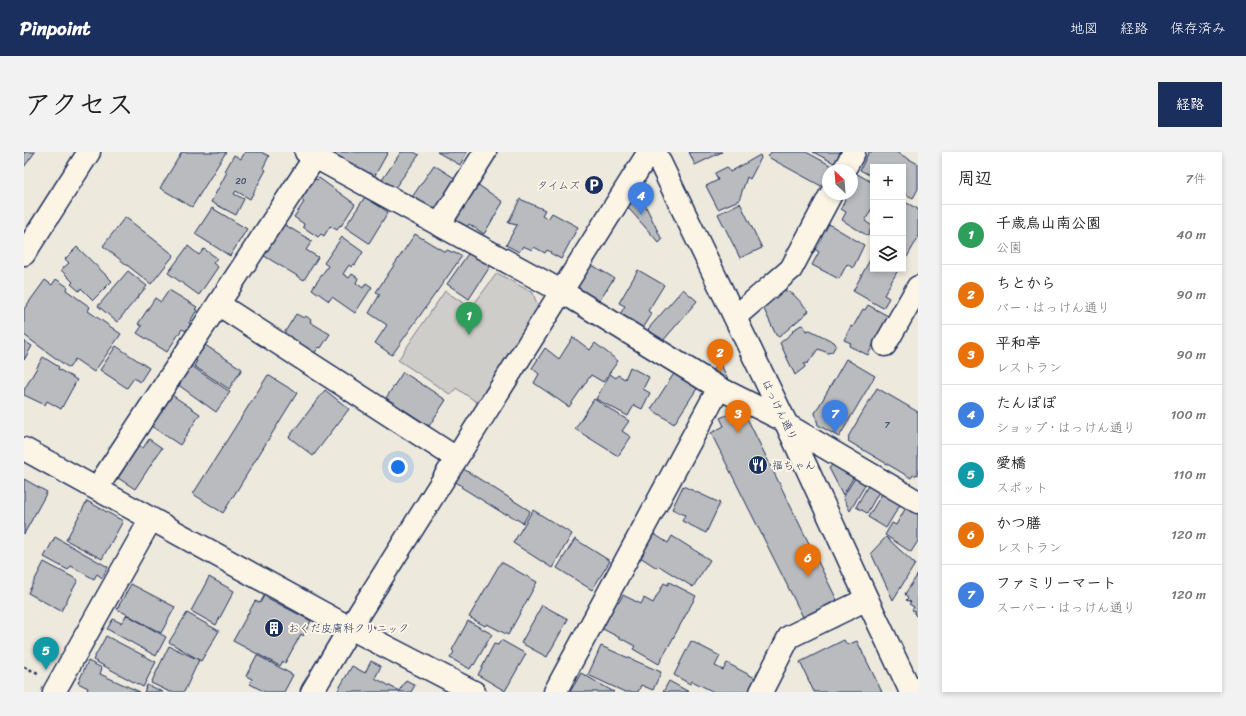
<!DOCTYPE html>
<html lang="ja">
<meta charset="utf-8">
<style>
body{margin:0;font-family:Sriracha,"Klee One",sans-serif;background:#f2f2f2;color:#222}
.controls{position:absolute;right:12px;top:12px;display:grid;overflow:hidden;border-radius:0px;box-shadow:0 2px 6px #0003}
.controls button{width:36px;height:36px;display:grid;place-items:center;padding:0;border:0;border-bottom:1px solid #e0e0e0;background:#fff;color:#222;font:20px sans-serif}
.compass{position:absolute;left:798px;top:12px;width:36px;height:36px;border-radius:50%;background:#fff;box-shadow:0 2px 6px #0003;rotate:334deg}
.you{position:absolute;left:374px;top:315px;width:14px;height:14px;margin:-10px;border:3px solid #fff;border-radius:50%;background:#1a73e8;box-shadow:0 0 0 6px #1a73e833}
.badge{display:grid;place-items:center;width:26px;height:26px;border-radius:50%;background:#1b2f5e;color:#fff;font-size:13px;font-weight:700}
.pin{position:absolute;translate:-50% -33px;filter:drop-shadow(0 1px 2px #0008)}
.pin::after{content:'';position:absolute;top:21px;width:14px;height:12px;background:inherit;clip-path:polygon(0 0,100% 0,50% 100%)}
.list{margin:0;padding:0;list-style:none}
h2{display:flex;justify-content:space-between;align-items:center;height:52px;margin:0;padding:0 16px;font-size:17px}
h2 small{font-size:13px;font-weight:400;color:#767676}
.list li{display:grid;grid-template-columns:26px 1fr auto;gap:12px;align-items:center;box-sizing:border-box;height:60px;padding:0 16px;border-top:1px solid #e0e0e0}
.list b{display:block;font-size:15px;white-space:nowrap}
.list p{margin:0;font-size:13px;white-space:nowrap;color:#767676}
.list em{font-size:13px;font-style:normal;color:#767676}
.icon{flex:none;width:22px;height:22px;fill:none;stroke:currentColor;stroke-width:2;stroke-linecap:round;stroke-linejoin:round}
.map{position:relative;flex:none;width:894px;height:540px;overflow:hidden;border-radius:0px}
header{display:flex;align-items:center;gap:24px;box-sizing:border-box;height:56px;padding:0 20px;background:#1b2f5e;color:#fff}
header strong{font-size:19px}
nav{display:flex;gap:22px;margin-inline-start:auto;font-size:14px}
.intro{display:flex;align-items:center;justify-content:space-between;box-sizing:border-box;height:96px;padding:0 24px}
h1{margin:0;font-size:28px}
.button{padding:10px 18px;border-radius:0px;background:#1b2f5e;color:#fff;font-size:14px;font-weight:700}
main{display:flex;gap:24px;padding:0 24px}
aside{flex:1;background:#fff;border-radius:0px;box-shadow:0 2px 6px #0003}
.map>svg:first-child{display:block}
</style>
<header>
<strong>Pinpoint</strong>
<nav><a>地図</a><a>経路</a><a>保存済み</a></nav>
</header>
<div class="intro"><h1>アクセス</h1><a class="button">経路</a></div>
<main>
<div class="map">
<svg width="894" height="540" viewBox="0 0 894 540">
<rect width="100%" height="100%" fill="#eee9dd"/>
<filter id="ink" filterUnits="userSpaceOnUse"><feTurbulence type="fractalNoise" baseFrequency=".025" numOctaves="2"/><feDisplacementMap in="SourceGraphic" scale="8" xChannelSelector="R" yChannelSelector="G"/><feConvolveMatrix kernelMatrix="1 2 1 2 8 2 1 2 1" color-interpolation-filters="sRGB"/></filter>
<g filter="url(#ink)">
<path fill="#cfcdca" stroke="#757e94" d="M473 121 509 141 515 158 454 251 432 236 427 243 374 208 421 139 447 156Z"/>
<path fill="#babbbe" stroke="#1b2f5e" d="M0 0H11L0 15Z
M158 0H202L168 55 136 36Z
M221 0H237L245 4 239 16 242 18 226 47 212 39 210 42 220 47 212 63 187 50 203 20 201 19 210 3 217 7Z
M305 0H364L350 25Z
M377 0H390L395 3 370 37 358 28Z
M413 0H443L436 13Z
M665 0H698L671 13Z
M747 0H782L810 15 808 18H804V26L799 35 744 5Z
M789 0H818L812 12Z
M845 0H872L894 12V37L889 46 879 41V15H849V25L836 18Z
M736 3 737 6 726 27 723 25 715 48 694 57 682 34 694 28 691 21 703 15 706 20Z
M410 13 432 27 410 59 386 48Z
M830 20 849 31V54L841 69 848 74 844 84 818 68 822 60 817 57 821 47 816 45 818 42H828V24Z
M288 25 293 28 295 26 331 52 317 74 316 73 313 78 306 74 300 84 297 82 294 85 279 75 280 72 270 65 280 50 274 45Z
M453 32 479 50 460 82 445 72 442 76 428 66Z
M612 34 638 88 635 91 600 51Z
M341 45 364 60 345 91 321 75Z
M496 47 521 58 518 63 524 67 528 61 554 75 537 107 526 101 527 100 523 98 521 101 510 95 508 98 499 94 495 100 482 93 493 73 484 71Z
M879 49 894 57V86L883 105 879 103Z
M716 51 738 96 716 106 694 62Z
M188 56 223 77 206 104 171 82Z
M101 65 150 103 127 132 79 94Z
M256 70 288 89 282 98 294 105 280 128 237 102Z
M803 71 840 93 829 116 823 112 815 127 788 113 795 100 789 96Z
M391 82 421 100 423 98 438 104 368 203 351 191 363 173 345 161 356 142 352 140Z
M318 85 339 100 331 113 329 112 327 115 325 113 319 122 325 126 328 122 334 126 332 131 339 136 342 131 348 135 331 161 308 145 305 149 288 137 304 114 300 111Z
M164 94 175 103 180 97 193 106 189 111 194 115 175 143 144 121Z
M53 95 88 129 69 148 57 136 55 139 47 132 49 130 37 118 45 111 41 107Z
M446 99 467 113 445 147 423 132Z
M848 104 849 117H871L874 118 860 143 865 146 859 156 829 139Z
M561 109 590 126 573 153 545 137Z
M614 118 640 133 624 159 628 162 618 178 595 164 601 154 595 151Z
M104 119 123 134 93 170 74 154Z
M32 127 44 135 42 138 66 155 64 159 97 182 70 220 51 207 45 216 0 183V157L21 128 28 133Z
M756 136 769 142 785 159 755 185 752 183 738 153Z
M659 137 673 149 638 190 624 177Z
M145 138 173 155 171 157 173 158 165 171 167 172 162 179 158 177 143 200 113 181 118 174 114 172 131 146 137 150Z
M844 153 864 164 844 203 825 194 827 191 820 188 827 174 829 175 839 157 841 158Z
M272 162 280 166 282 164 287 168 286 170 306 182 297 196 295 195 289 203 257 186Z
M777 173 780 174 782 179 786 178 810 190 812 193 808 200 804 201 794 197 784 211 780 212 781 215 771 223 756 191 769 180 768 179Z
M549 185 566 198 571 191 594 209 579 230 567 223 545 255 510 231 515 222 508 216 521 196 535 207Z
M0 189 8 194 0 208Z
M178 191 218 217 205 237 170 214 173 209 168 206Z
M92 194 125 216 116 230 110 226 103 236 76 218Z
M19 205 35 215 34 217 53 228 37 257 23 249 21 253 0 243V238Z
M822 207 851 224 815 285 794 273 791 261Z
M696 211 704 227 702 228 685 221Z
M166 213 206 240 192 260 153 232Z
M606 215 625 225 619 237 626 241 618 257 610 253 604 264 572 247 586 222 592 226 594 223 601 227Z
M379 220 422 248 405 274 362 246Z
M651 220 674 235 650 272 627 257Z
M244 223 273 241 199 361 169 342Z
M853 236 894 260V323L892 322 891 324 889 323 887 326 824 289 825 286 824 285Z
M301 238 325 257 289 304 265 285Z
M145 241 176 262 156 293 124 272Z
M570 247 605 269 598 279 607 285 594 304 551 277Z
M714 258 720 260 813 448 779 465 687 281 700 274 696 266Z
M125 287 138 296 111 337 94 326 100 317 95 314 110 290 119 296Z
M812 310 832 321 819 343 805 316Z
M438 316 506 359 499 371 482 361V363L437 335 438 334 430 329Z
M833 323 844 328 826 359 819 345Z
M0 327 23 340 0 382Z
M846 330 857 336 843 361 832 355Z
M659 334 696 351 682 381 658 369 661 363 648 357Z
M861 337 879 348 862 376 844 365Z
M63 349 99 369 78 407 42 388Z
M884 352 894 358V389L887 400 861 383 868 371 872 373Z
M509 358 548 382 528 416 489 391Z
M630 382 644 391 648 384 686 408 669 435 635 414 633 416 616 405Z
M31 385 84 415 78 426 73 422 70 427 47 414 44 418 20 405Z
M862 385 891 412 869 448 847 401Z
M551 387 586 409 568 438 533 416Z
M20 410 54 428 37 459 4 441Z
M477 410 513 430 484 483 463 472 461 474 445 465Z
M894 422V465L891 463 890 460 891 459 888 458 890 455 885 452 887 450 882 448 884 446 881 442Z
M185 425 210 439 192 473 167 459Z
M645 430 672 444 635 512 609 497 611 494 577 476 592 448 595 450 599 443 617 452 620 446 629 451 640 431 644 433Z
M107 432 151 455 137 481 93 457Z
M240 444 287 469 279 484 277 482 261 511 259 509 256 514 209 489 231 449 236 451Z
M518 453 544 467 523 505 497 491Z
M163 461 195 479 177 509 145 490Z
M103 463 142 485 132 504 83 477 89 467 97 471Z
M444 469 468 482 450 513 449 512 446 517 426 506 430 500 428 498Z
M82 484 132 510 119 535 69 508Z
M477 488 502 502 481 539 454 523 470 492 474 493Z
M820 488 823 493 833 489 858 540H790L776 510Z
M667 489 696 504 691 514 699 518 703 511 733 527 726 540H690L668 529 666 532 650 523Z
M145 494 175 508 160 540H146L127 531Z
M577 494 637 520 629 538 617 533 614 540H601L564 523Z
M233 503 269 523 260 540H241L226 532 228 527 222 524Z
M64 509 78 516 76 522 116 540H65L63 539 64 536 54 531Z
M347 509 357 514 351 526 375 539 382 528 391 533 387 540H313L328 514 341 521Z
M557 521 590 540H546Z
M645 529 665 540H639Z
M123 533 139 540H120Z"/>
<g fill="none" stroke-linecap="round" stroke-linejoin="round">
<defs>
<path id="minor" d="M282 0 537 139 695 236
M631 0 759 265 763 273 843 447 887 540
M820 18 830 0
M415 73 461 0
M0 102 65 0
M194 152 432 306
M711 165 767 117 807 42
M861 193 894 135
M763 273 894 350
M0 297 326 476 450 540
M73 336 291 5
M30 540 127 367
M288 540 326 476 625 0
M531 540 695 236 761 269
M737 540 765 485 843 447"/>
</defs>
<use href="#minor" stroke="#1b2f5e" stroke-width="25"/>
<path stroke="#1b2f5e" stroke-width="2.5" stroke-dasharray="3 3" stroke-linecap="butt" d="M0 515 14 521"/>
<use href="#minor" stroke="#fcf5e5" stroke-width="22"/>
</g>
</g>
<defs>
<symbol id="parking-disc" viewBox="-11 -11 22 22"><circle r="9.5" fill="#1b2f5e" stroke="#fcf5e5"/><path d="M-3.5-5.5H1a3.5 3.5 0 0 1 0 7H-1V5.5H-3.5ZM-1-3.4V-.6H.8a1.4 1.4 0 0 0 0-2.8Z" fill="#fff"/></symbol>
<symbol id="restaurant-disc" viewBox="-11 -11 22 22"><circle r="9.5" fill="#1b2f5e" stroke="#fcf5e5"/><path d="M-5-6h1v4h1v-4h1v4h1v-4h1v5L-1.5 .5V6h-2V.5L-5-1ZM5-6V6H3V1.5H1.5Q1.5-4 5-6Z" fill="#fff"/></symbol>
<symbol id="building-disc" viewBox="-11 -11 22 22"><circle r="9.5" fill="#1b2f5e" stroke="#fcf5e5"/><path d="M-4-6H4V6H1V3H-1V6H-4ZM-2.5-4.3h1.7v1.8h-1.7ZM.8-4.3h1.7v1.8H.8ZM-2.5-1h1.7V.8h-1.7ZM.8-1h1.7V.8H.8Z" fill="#fff"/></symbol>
</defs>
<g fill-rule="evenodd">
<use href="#parking-disc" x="559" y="22" width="22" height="22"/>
<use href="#restaurant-disc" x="723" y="302" width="22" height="22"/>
<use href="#building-disc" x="239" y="465" width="22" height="22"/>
</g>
<g text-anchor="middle" stroke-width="4" stroke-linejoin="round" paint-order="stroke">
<g font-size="9" fill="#435276">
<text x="217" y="32">20</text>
<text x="863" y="276">7</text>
</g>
<g font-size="11" fill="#1b2f5e" stroke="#fcf5e5" text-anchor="start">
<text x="556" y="37" text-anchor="end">タイムズ</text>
<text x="748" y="317">福ちゃん</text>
<text x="264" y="480">おくだ皮膚科クリニック</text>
</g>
<g font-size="11" fill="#1b2f5e" stroke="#fcf5e5">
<text transform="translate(756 258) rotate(64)" y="4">はっけん通り</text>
</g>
</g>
</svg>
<div class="controls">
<button>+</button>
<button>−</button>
<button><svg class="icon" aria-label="layers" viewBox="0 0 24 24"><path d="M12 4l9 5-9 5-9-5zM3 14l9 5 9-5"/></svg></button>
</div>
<svg class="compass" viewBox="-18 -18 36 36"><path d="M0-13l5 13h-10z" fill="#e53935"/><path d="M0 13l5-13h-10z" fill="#767676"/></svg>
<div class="you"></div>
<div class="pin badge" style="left:445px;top:183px;background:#2e9e5b">1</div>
<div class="pin badge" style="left:696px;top:220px;background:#e8710a">2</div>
<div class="pin badge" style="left:714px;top:281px;background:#e8710a">3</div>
<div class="pin badge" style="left:617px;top:63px;background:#3f7fe0">4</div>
<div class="pin badge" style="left:22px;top:518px;background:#0f9aa8">5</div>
<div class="pin badge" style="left:784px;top:425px;background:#e8710a">6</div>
<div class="pin badge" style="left:811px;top:281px;background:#3f7fe0">7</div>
</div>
<aside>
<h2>周辺<small>7件</small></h2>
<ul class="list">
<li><span class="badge" style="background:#2e9e5b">1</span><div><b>千歳烏山南公園</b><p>公園</p></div><em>40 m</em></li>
<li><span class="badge" style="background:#e8710a">2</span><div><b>ちとから</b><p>バー · はっけん通り</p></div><em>90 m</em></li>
<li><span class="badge" style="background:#e8710a">3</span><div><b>平和亭</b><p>レストラン</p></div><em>90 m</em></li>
<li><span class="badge" style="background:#3f7fe0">4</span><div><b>たんぽぽ</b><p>ショップ · はっけん通り</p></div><em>100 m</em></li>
<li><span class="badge" style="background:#0f9aa8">5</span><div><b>愛橋</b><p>スポット</p></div><em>110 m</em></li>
<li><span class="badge" style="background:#e8710a">6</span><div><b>かつ膳</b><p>レストラン</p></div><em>120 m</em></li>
<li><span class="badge" style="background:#3f7fe0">7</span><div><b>ファミリーマート</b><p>スーパー · はっけん通り</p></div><em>120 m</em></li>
</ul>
</aside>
</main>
